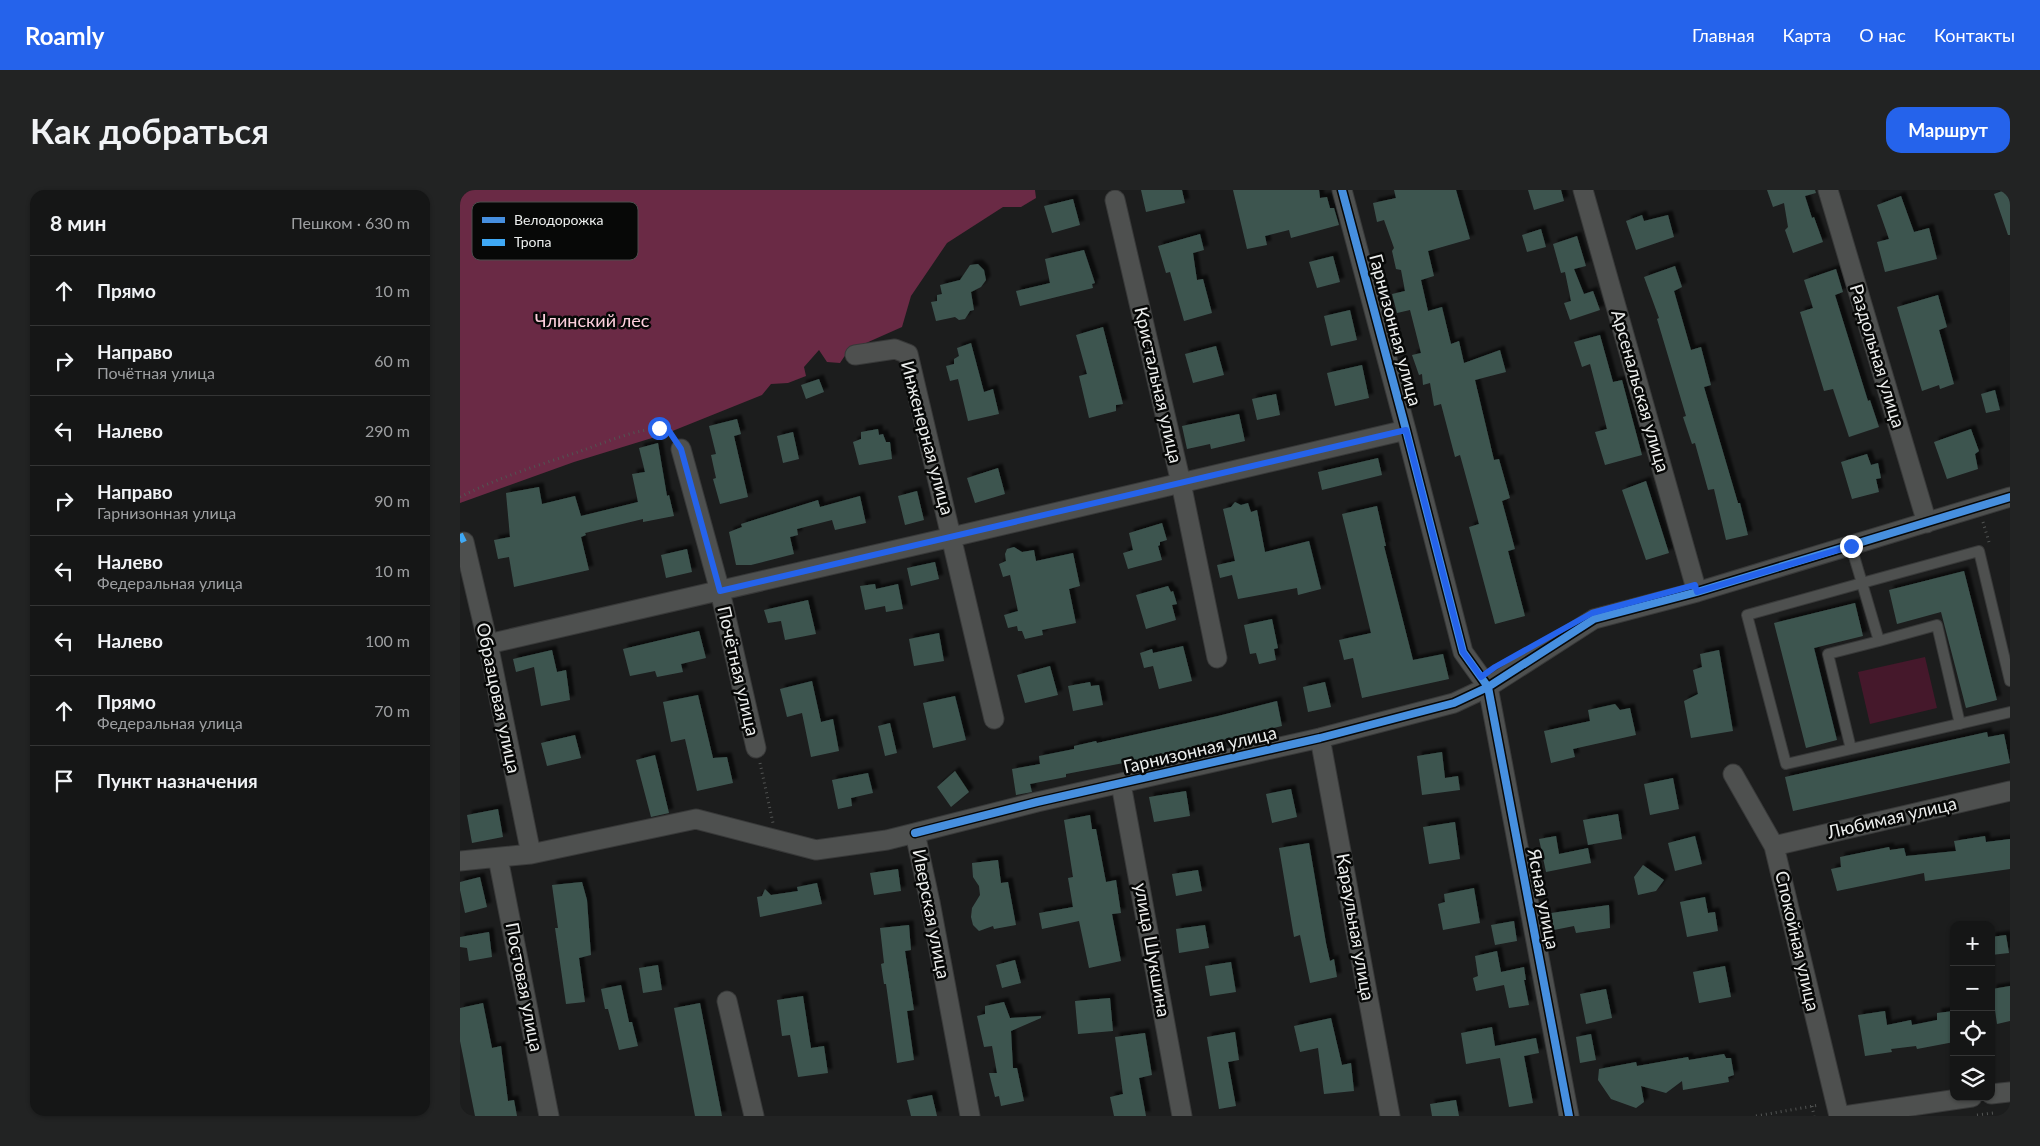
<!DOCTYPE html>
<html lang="ru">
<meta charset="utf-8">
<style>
body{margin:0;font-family:Lato,sans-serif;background:#222323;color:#f1f3f6}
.controls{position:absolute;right:15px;bottom:15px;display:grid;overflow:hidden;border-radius:10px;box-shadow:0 1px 4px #0004}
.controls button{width:45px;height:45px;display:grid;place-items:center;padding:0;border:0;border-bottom:1px solid #343535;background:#151616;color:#f1f3f6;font:25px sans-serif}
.stop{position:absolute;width:15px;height:15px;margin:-11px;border:4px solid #2563eb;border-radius:50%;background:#fff}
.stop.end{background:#2563eb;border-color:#fff;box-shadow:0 1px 5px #0008}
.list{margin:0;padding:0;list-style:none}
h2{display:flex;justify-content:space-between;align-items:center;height:65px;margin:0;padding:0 20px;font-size:21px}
h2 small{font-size:16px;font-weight:400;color:#9d9fa1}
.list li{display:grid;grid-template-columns:32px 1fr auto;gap:15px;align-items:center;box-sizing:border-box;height:70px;padding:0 20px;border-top:1px solid #343535}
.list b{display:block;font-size:19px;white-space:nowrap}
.list p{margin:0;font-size:16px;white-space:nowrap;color:#9d9fa1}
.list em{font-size:16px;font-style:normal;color:#9d9fa1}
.icon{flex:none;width:28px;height:28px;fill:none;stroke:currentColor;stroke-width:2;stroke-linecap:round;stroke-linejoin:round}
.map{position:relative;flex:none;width:1550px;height:926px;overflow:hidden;border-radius:15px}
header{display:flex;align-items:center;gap:30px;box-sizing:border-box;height:70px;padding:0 25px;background:#2563eb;color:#fff}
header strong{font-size:24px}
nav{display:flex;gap:28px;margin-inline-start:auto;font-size:18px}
.intro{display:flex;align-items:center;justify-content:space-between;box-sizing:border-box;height:120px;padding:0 30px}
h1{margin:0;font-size:35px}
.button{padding:12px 22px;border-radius:15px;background:#2563eb;color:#fff;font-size:18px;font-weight:700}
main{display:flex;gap:30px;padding:0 30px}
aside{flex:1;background:#151616;border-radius:15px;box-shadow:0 1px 4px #0004}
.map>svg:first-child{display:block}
</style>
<header>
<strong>Roamly</strong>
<nav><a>Главная</a><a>Карта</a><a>О нас</a><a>Контакты</a></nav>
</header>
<div class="intro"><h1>Как добраться</h1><a class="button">Маршрут</a></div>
<main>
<aside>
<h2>8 мин<small>Пешком · 630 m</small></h2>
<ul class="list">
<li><svg class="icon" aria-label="ahead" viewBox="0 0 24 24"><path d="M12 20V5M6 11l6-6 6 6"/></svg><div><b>Прямо</b></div><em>10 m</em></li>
<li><svg class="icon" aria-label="right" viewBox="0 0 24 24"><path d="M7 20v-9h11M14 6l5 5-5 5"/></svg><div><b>Направо</b><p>Почётная улица</p></div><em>60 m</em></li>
<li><svg class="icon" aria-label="left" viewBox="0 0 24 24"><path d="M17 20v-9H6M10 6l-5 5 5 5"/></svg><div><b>Налево</b></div><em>290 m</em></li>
<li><svg class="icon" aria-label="right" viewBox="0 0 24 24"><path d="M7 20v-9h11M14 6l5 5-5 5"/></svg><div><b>Направо</b><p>Гарнизонная улица</p></div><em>90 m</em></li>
<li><svg class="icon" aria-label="left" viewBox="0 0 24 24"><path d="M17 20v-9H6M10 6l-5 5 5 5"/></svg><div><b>Налево</b><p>Федеральная улица</p></div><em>10 m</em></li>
<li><svg class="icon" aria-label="left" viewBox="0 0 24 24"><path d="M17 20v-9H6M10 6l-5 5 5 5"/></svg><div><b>Налево</b></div><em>100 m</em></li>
<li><svg class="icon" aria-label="ahead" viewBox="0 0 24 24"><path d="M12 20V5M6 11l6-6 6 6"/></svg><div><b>Прямо</b><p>Федеральная улица</p></div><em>70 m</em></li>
<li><svg class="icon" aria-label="arrive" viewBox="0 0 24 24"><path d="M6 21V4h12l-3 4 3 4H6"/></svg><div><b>Пункт назначения</b></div></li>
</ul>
</aside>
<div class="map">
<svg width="1550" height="926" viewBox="0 0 1550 926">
<defs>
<filter id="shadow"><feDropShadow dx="4.5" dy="-4.5" stdDeviation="1" flood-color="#0009"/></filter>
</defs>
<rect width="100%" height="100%" fill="#1c1d1d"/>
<path fill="#45182b" d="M1465 467 1477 518 1410 534 1398 482Z"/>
<path fill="#6a2a45" d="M0 0H575L576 8 561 17H543L487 53 451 106 442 137 388 161 380 173 367 172 359 160 344 177 346 186 328 193 311 194 302 205 205 244 114 272 0 313Z"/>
<path fill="#3e5550" filter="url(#shadow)" d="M681 0H722L725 13 686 22Z
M773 0H859L860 8 867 7 870 18H874L879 35 831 48 829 40 805 46 807 55 787 59Z
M934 0H996L1010 49 968 61 974 86 961 90 968 121 982 117 991 154 999 151 1004 173 1040 160 1046 182 1015 190 1034 270 1039 269 1050 308 1042 311 1055 359 1048 361 1065 426 1035 434 1009 337 1019 334 1000 265 995 267 981 214 974 216 970 193 963 195 962 184 959 185 952 165 961 163 950 120 937 123 932 104 945 101 941 80 936 79 932 61 934 58 924 30 917 32 913 13 936 8Z
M1068 0H1101L1104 11 1074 20Z
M1307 0H1355L1356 3 1345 6 1352 28 1354 27 1363 52 1333 63 1325 40 1328 37 1324 13 1313 17Z
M1545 0H1550V45H1548L1534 4Z
M1441 6 1454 42 1469 38 1477 69 1425 82 1417 52 1429 49 1417 15Z
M613 9 620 35 592 43 584 16Z
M1182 25 1184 31 1208 25 1214 47 1176 60 1166 31Z
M1081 39 1086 57 1067 62 1062 45Z
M740 44 744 60 733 63 737 90 743 89 752 123 724 131 710 82 706 83 698 56Z
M1117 46 1126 76 1114 79 1124 104 1133 101 1140 120 1110 130 1104 113 1111 111 1105 82 1101 83 1093 54Z
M624 60 635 93 632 94 633 98 560 116 556 101 590 93 585 69Z
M873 66 880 92 857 98 849 72Z
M518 74 524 80 526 90 521 97 511 102 514 120 510 121 505 129 499 130 495 127 476 131 471 112 477 111V105L482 104 480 95 500 90 510 75Z
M1215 76 1222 97 1214 101 1231 160 1241 157 1251 195 1244 197 1278 313H1280L1288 345 1266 350 1254 299 1248 300 1235 253 1232 254 1223 227 1226 226 1197 129 1199 128 1184 87Z
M1376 79 1383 102 1375 105 1408 211 1410 210 1419 237 1389 247 1373 199 1364 201 1340 122 1353 118 1344 90Z
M1478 105 1487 137 1479 140 1494 194 1480 199 1479 195 1462 201 1437 117Z
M890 120 897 150 871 156 864 126Z
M643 137 663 214 656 215V221L629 228 619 186 627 184 616 145Z
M1140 145 1153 192 1162 190 1182 265 1145 275 1135 242 1147 239 1130 174 1122 177 1114 152Z
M511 153 524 202 533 199 539 224 508 231 498 189 490 191 486 176 494 174V169L499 166 497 158Z
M756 156 764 185 733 193 725 164Z
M902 175 909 208 875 216 867 183Z
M359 189 364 202 346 209 341 195Z
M1535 200 1540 220 1526 223 1521 204Z
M816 204 820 225 797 230 792 209Z
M779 224 785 251 751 259 750 254 727 259 722 236Z
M277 229 281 244 274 246 288 307 260 314 253 289 256 288 251 265 256 264 249 236Z
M418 239 419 245 423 244 426 252H430L432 269 399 275 393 252 401 249V242Z
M1511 239 1519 261 1515 264 1518 279 1487 289 1474 252Z
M333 242 339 269 323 273 317 246Z
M198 253 207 306 209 305 214 326 183 332V329L125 343 126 345 121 347 129 380 54 397 49 367 38 369 34 350 50 347 46 303 79 297 82 314 115 306 121 326 178 312 172 284 185 282 179 258Z
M1407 264 1411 275 1418 273 1421 288 1416 289 1419 302 1392 309 1381 272Z
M918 268 922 285 862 300 858 282Z
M538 278 545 304 515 313 507 288Z
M1186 291 1209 363 1186 370 1162 300Z
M457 301 464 330 445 335 438 306Z
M400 306 406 333 375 340 372 330 337 339 338 345 330 347 334 364 291 375H276L269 342 282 337 281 334 358 310 360 317Z
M775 312 781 315 788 313 791 322 797 320 805 362 849 351 861 399 838 405 837 398 778 409 772 385 760 388 757 375 775 371 763 319 771 317Z
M917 316 926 356H924L953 470 983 464 989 489 902 508 893 468 884 470 879 450 911 443 882 324Z
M702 333 707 350 700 352V355L698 356 702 370 668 379 663 363 673 360 669 343Z
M554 357 562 362 574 360 576 371 613 363 620 396 609 399 616 433 582 440 583 445 565 449 562 441H558L557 436 548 438 544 425 558 421 550 385 543 387 539 374 546 371 545 364 547 359Z
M227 359 232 382 206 388 201 365Z
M475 372 479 389 451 396 447 378Z
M1504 381 1537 510 1506 518 1481 422 1437 434 1429 400Z
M415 394 416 399 438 394 443 419 426 422 425 416 405 420 400 396Z
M708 396 711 402 713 401 717 414 712 415 716 430 686 439 676 405Z
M348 410 356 444 325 450 321 431 308 433 304 420Z
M1395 413 1403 446 1354 458 1377 550 1346 558 1314 433Z
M812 429 818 458 814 459 816 470 799 474 796 463 790 464 784 435Z
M239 441 246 468 221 474 223 482 197 487 195 481 170 486 163 459Z
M479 443 484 471 454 476 449 449Z
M723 456 732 491 699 499 693 476 684 478 680 463 692 459 693 463Z
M92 460 97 482 106 480 110 510 81 516 74 477 56 482 53 469Z
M1259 460 1273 541 1231 548 1224 511 1238 504 1233 480 1242 477 1240 464Z
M590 476 598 505 565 513 557 485Z
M352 491 361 532 373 529 379 561 351 567 342 523 327 527 320 499Z
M630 492 631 496 639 495 643 515 613 521 608 496Z
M865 492 871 517 848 522 843 497Z
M238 505 253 568 267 567 273 593 237 601 225 549 211 552 203 512Z
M495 506 506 550 473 558 463 513Z
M817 511 822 536 674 571 606 584V587L570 594 572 602 556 605 552 579 580 574 579 566 614 559V556L636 551 637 553 758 526Z
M1155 514 1160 520 1170 518 1176 545 1113 559 1115 567 1091 573 1084 541 1130 531 1128 520Z
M430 533 437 563 425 566 418 536Z
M1527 542 1528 547 1544 544 1550 573 1333 621 1325 587Z
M115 545 121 568 87 576 81 553Z
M982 562 985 588 998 586 1000 600 962 605 957 566Z
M195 565 209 623 191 627 176 570Z
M495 581 509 602 491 617 477 597Z
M408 583 413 603 391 608 392 616 378 619 372 590Z
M1213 588 1219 619 1190 625 1184 594Z
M831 599 837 627 812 633 806 604Z
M726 601 730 626 694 632 689 607Z
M38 619 43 647 12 653 7 625Z
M1158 624 1162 649 1128 655 1123 630Z
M630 625 632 639H636L646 692 656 690 661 723 652 724 661 771 629 778 619 731 582 739 579 723 613 717 608 688 613 687 604 630Z
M995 632 1000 669 969 674 963 637Z
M1096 646 1099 664 1128 658 1131 673 1086 682 1079 649Z
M1235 646 1242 674 1215 681 1208 653Z
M1525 646 1526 652 1550 649V679L1465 691 1464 683 1377 701 1371 679 1381 677 1380 667 1429 657 1430 660 1444 658 1446 666 1496 661 1494 651Z
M849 653 866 753 870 771 874 769 877 787 850 793 840 745 834 747 819 658Z
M538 670 541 693 548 692 556 735 534 739 533 736 519 741 513 735 511 727 512 718 520 705 519 696 513 687 512 673Z
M1183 675 1204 690 1196 701 1178 705 1174 687Z
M438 679 441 701 414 705 410 683Z
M738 680 742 701 716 706 712 684Z
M20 687 27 717 5 723 0 700V692Z
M122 692 127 710 131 765 119 768 125 812 106 814 95 738H98L92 695Z
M357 693 362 714 300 727 297 707 302 706 305 699 311 705 338 701 337 697Z
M1014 698 1020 733 983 740 978 714 985 712 984 704Z
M1245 707 1248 723 1255 722 1258 741 1227 747 1220 712Z
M1149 715 1150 738 1116 743 1114 736 1094 740 1091 723Z
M1054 731 1057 751 1035 755 1031 735Z
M449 735 451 760 445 761 454 820 447 821 454 870 437 873 426 794H424L421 774 424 773 420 738Z
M745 735 749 758 719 763 716 739Z
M29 742 32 767 9 771 7 758 0 757V747Z
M1546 745 1549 763 1531 765V747Z
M1037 761 1041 782 1064 777 1066 790H1064L1069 815 1049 818 1044 795 1016 801 1013 788 1018 786 1015 766Z
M555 770 561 793 542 798 536 775Z
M771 772 776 802 750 806 745 776Z
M198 775 202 800 183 803 179 778Z
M1265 776 1271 807 1239 813 1233 782Z
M161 795 169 832H172L178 856 159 860 148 819H145L141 799Z
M1550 796V831L1537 834 1532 799Z
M1146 799 1152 828 1126 834 1120 804Z
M343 806 351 858 364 856 368 883 338 887 330 845 322 846 317 810Z
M650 808 653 841 618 844 615 811Z
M544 812 550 828 581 826V828L551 841 553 878H557L564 911 541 916 539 906 535 907 529 883H537L532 856 524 857 517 826 525 824V816Z
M23 813 32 858 41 856 48 911 54 910 57 926H15L0 851V818Z
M240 813 262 926H235L214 818Z
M1425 821 1427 835 1451 830 1452 835 1477 830V823L1494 821V852L1457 859 1456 856 1431 859 1432 862 1405 866 1398 825Z
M871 828 882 875 891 873 894 901 864 904 858 858 840 862 834 836Z
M1032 837 1035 856 1076 848 1079 863 1064 866 1073 913 1049 917 1040 868 1006 874 1001 843Z
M775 842 779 870 768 872 776 916 759 919 747 847Z
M685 843 692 885 679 888 686 926H654L650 907 663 904 655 847Z
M1131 844 1136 870 1120 873 1116 847Z
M1264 864 1266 868H1271L1274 885 1268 887 1269 892 1223 900 1222 891 1206 903 1181 896 1184 912 1176 918 1151 909 1138 890 1139 879 1176 872 1177 876 1228 867 1229 870Z
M472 905 477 926H451L447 910Z
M996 910 999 926H972L970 914Z"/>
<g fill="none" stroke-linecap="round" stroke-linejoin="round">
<defs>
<path id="lane" d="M1391 356 1402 393 1287 425 1326 574 1550 522
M1419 451 1477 435 1500 534
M1391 559 1368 464 1419 451 1402 393 1519 361 1550 491"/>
<path id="street" d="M882 0 946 240 1003 462 1028 497 1134 429 1237 402 1550 307
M1123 0 1237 402
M1368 0 1467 333
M655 10 721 293 757 468
M395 165 435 159 448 164 534 529
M221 259 260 401 296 558
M4 352 28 454 71 664
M28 454 492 347 946 240
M860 548 930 926
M1273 584 1314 656 1379 926
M661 594 722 926
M455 643 577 612 860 548 994 513 1028 497 1109 926
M1314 656 1550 601
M38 668 89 926
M0 671 71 664 236 629 356 660 427 650 455 643 470 712 510 926
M267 811 294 926
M1531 904 1550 902
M1384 926 1512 907"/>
</defs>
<use href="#lane" stroke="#383939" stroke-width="12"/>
<use href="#street" stroke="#383939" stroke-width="21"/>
<path stroke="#525453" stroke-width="3" stroke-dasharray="1 4" stroke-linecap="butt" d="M0 307C37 288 79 275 118 262 147 252 177 238 207 238L213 246
M1523 332 1529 352
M300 573 313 633
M1352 916 1354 926
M1517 925 1533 923
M1296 926 1359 915"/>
<use href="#lane" stroke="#4e504f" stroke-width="10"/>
<use href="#street" stroke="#4e504f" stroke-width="19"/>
<path stroke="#3fa9f5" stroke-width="6" stroke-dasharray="12 6" stroke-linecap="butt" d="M0 344 4 352"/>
<defs>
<path id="cycleway" d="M882 0 946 240 1003 462 1028 497 1134 429 1237 402 1550 307
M455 643 577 612 860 548 994 513 1028 497 1109 926"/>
</defs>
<use href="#cycleway" stroke="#070807" stroke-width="11"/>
<use href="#cycleway" stroke="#468fdf" stroke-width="8"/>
</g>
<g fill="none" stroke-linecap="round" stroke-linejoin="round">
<path stroke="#2563eb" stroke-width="6" d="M199 238H207L221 259 260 401 946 240 1003 462 1021 487 1035 477 1132 423 1235 395 1237 402 1391 356"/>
</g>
<g text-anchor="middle" stroke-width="5" stroke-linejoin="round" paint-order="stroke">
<g font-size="18" fill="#fdcfdd" stroke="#070807">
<text x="132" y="137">Члинский лес</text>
</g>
<g font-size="18" fill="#eceeed" stroke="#070807">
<text transform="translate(935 140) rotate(75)" y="6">Гарнизонная улица</text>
<text transform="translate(1417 166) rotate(73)" y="6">Раздольная улица</text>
<text transform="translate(698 195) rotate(77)" y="6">Кристальная улица</text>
<text transform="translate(1180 201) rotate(74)" y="6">Арсенальская улица</text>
<text transform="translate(467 248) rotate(75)" y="6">Инженерная улица</text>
<text transform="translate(278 481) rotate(77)" y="6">Почётная улица</text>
<text transform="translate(38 508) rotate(78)" y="6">Образцовая улица</text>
<text transform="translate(740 560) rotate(-13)" y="6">Гарнизонная улица</text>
<text transform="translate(1432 628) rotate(-13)" y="6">Любимая улица</text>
<text transform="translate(1083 709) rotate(79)" y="6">Ясная улица</text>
<text transform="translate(471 724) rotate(79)" y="6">Иверская улица</text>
<text transform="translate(895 737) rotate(80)" y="6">Караульная улица</text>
<text transform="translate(1337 751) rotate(77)" y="6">Спокойная улица</text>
<text transform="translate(692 760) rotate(80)" y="6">улица Шукшина</text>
<text transform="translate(64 797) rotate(79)" y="6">Постовая улица</text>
</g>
</g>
<rect x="12" y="12" width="166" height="58" rx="8" fill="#070807" stroke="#4c4d4c" stroke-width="1"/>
<rect x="22" y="27" width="23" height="6" fill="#468fdf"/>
<rect x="22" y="49" width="23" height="7" fill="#3fa9f5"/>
<g font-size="14" fill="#eceeed">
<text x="54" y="35">Велодорожка</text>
<text x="54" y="57">Тропа</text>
</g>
</svg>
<div class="controls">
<button>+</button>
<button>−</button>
<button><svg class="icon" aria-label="locate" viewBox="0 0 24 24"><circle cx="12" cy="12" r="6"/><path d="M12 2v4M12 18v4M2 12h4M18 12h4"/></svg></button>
<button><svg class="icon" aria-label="layers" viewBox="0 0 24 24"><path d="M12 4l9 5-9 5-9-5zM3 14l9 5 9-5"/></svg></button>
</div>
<div class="stop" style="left:199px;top:238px"></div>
<div class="stop end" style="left:1391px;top:356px"></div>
</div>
</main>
